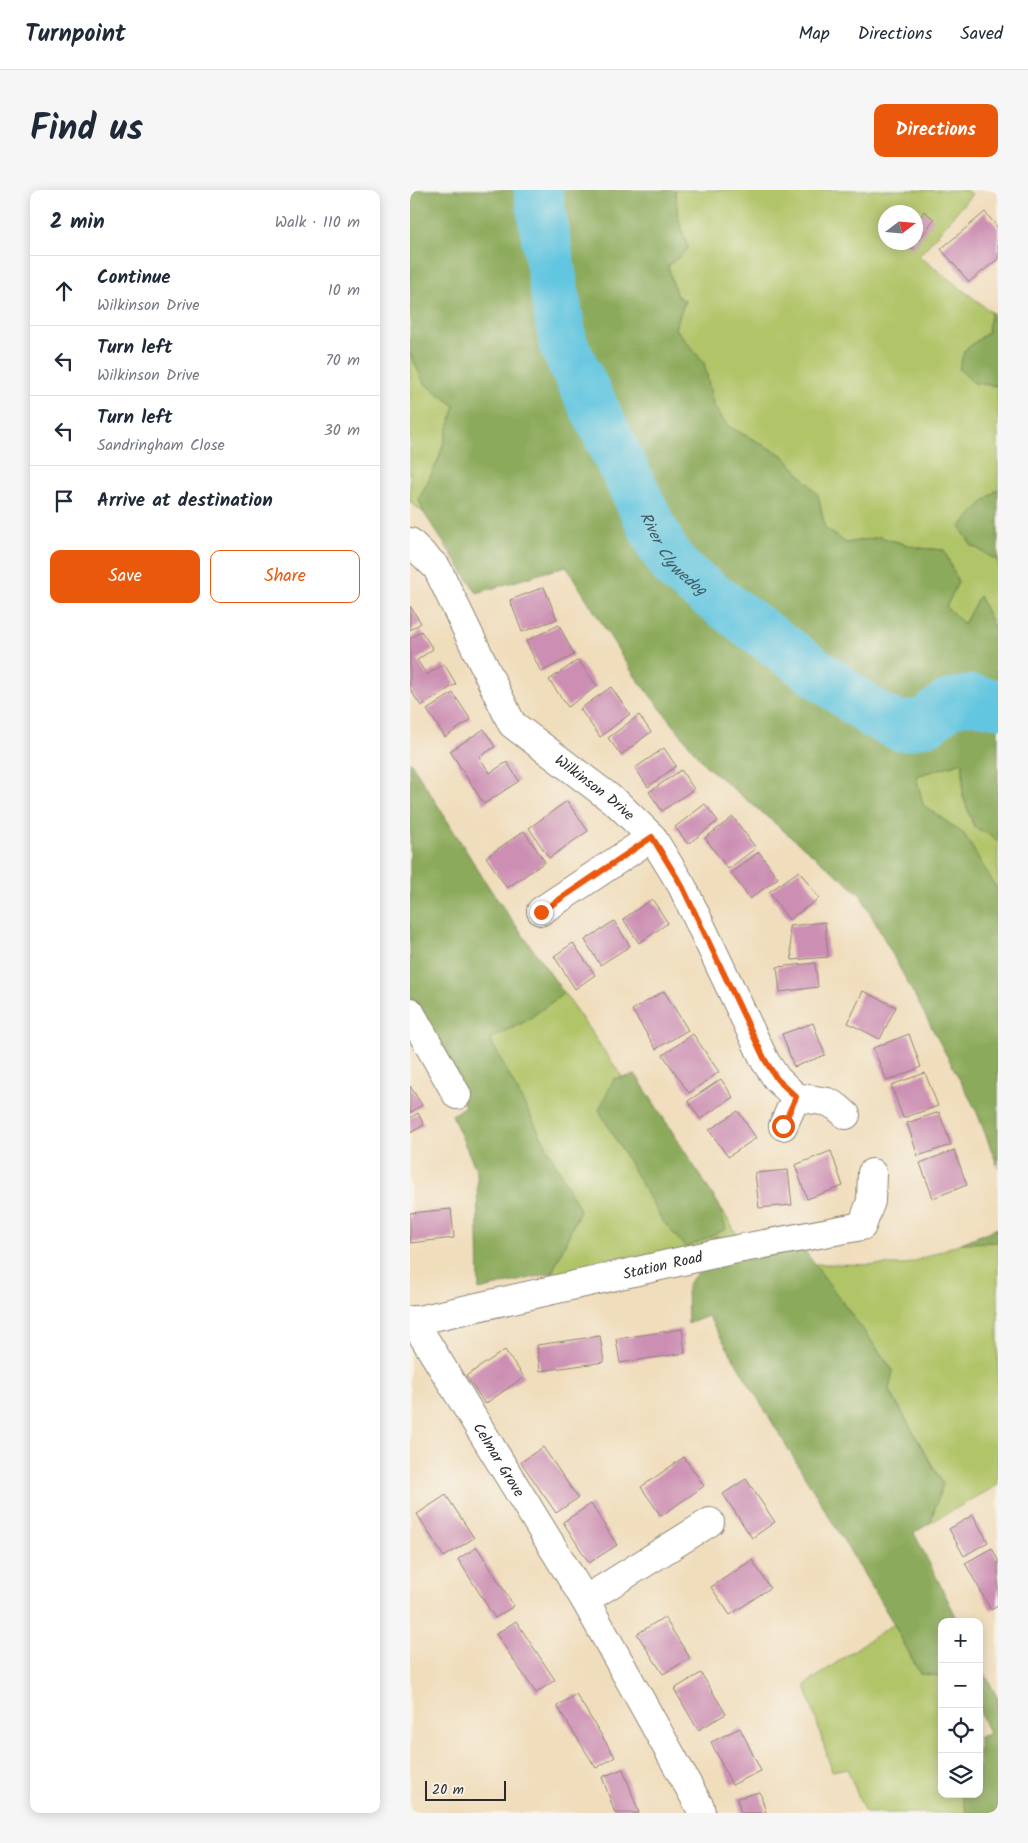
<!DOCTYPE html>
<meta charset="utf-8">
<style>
body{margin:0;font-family:Kalam,sans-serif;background:#f6f6f7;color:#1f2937}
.controls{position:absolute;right:15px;bottom:15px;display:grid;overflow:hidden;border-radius:10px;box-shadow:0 2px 12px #0003}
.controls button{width:45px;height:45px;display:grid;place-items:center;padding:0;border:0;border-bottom:1px solid #e0e1e3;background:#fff;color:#1f2937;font:25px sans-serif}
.compass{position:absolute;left:468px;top:15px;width:45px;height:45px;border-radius:50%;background:#fff;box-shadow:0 2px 12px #0003;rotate:74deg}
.scale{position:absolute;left:15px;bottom:12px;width:81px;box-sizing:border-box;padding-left:5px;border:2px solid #2b2b2b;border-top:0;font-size:14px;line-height:18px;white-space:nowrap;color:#2b2b2b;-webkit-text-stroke:4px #f7f3e8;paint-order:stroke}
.stop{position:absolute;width:15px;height:15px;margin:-11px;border:4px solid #ea580c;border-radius:50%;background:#fff}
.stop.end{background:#ea580c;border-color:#fff;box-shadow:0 1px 5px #0008}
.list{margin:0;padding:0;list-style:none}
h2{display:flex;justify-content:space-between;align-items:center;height:65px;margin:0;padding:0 20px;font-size:21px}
h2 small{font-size:16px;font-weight:400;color:#747a83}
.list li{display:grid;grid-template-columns:32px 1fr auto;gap:15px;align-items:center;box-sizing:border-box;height:70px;padding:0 20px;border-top:1px solid #e0e1e3}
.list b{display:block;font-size:19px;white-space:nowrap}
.list p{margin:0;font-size:16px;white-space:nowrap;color:#747a83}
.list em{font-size:16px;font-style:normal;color:#747a83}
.actions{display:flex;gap:10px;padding:15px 20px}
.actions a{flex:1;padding:11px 0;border:1px solid #ea580c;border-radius:10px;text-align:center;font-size:18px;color:#ea580c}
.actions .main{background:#ea580c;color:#fff}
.icon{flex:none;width:28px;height:28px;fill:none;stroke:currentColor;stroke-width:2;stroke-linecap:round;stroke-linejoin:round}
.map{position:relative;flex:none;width:588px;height:1623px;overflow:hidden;border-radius:10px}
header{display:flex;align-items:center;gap:30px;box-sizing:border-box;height:70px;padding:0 25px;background:#fff;border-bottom:1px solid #e0e1e3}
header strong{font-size:24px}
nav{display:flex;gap:28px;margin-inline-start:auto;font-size:18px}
.intro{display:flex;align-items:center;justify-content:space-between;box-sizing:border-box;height:120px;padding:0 30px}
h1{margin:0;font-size:35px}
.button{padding:12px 22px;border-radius:10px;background:#ea580c;color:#fff;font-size:18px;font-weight:700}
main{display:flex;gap:30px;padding:0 30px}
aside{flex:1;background:#fff;border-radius:10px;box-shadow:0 2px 12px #0003}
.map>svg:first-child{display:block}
</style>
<header>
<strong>Turnpoint</strong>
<nav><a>Map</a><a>Directions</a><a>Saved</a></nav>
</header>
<div class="intro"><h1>Find us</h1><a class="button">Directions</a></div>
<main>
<aside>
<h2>2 min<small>Walk · 110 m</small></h2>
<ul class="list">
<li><svg class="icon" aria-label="ahead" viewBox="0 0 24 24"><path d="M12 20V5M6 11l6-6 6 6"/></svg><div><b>Continue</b><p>Wilkinson Drive</p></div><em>10 m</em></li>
<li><svg class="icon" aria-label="left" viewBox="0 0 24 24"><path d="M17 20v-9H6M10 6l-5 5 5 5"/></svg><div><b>Turn left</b><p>Wilkinson Drive</p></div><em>70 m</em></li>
<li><svg class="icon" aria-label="left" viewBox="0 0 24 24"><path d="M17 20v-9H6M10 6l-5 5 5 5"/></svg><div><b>Turn left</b><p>Sandringham Close</p></div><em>30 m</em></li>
<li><svg class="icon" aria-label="arrive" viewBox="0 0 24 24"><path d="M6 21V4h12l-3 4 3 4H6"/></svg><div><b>Arrive at destination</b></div></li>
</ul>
<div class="actions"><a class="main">Save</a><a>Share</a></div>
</aside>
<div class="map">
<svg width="588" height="1623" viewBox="0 0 588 1623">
<rect width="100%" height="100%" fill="#f7f3e8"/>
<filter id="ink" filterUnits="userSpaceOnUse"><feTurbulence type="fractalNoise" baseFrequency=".02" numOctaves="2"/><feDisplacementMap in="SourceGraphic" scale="10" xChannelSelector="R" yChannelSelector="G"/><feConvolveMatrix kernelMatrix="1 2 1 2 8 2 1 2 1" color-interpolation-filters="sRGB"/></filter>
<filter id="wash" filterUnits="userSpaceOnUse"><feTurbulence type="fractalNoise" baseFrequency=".0096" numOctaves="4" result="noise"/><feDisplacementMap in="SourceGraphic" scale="20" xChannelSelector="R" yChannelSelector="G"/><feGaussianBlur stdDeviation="1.12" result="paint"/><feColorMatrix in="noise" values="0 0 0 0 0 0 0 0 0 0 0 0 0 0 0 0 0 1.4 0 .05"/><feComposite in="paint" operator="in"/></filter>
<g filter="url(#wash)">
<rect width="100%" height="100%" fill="#f0ddbc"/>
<path fill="#b0c468" stroke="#6e784a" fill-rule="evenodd" d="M265 0H555L562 4 509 66 581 122 578 142 554 161 564 193 588 196V299L574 311 561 355 588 371V446L569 406 554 434 536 417 548 392 534 360 509 358 470 347 436 353 415 338 408 305 374 266 318 236 304 217 294 173 265 138 275 111 266 105 258 76 278 59 268 27ZM476 22H506V52H476Z
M0 163 14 193 45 216 28 271 9 309 14 323 0 312Z
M553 572V606L564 637 582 646 588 652V701L554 644 513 615 506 586Z
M154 803 213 888 204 889 316 1039 309 1015 331 1051 148 1090 142 1083 170 1020 80 849 116 831Z
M588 1052V1295L520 1333 533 1294 479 1199 483 1180 404 1074 495 1075 551 1053Z
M484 1434 510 1484 532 1486V1604H551L557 1623H455L437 1578 422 1581 395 1495 450 1456Z"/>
<path fill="#8caa5c" stroke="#5c6a44" d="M0 0H265L268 27 278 59 258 76 266 105 275 111 265 138 294 173 304 217 318 236 374 266 408 305 415 338 436 353 470 347 509 358 534 360 548 392 536 417 554 434 569 406 588 446V652L582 646 564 637 553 606V572L506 586 513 615 554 644 588 701V977L566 920 450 704 296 576 224 485 156 376 67 403 14 323 9 309 28 271 45 216 14 193 0 163Z
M581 122 588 127V196L564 193 549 179 554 161 578 142Z
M588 299V371L561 355 550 337 574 311Z
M0 571 80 699 154 803 116 831 80 849 170 1020 142 1083 69 1100 67 982 42 925 55 916 0 812Z
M226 885 309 1015 316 1039 276 1058 252 1030 189 920 204 889Z
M588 1038V1052L551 1053Z
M389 1053 483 1181 479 1200 533 1294 520 1333 504 1343 549 1432H532V1486L510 1484 484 1434 298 1126 278 1134 277 1095 297 1072Z
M569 1472 588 1509V1623H557L551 1604H569V1547L579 1544 569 1519Z"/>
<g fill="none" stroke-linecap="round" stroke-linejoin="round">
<path stroke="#63c6e0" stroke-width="49" id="s1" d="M128 0 153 154 252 357 265 377 284 393 465 525 491 537 518 531 538 514 562 509 588 514"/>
</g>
<g id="blocks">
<path fill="#cc8fb3" d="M514 21 524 29 503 59 493 52H506V34Z
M575 22 588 38V69L559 92 531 59Z
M134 397 147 429 112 442 100 410Z
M0 416 11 433 0 440Z
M149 435 164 465 131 482 116 451Z
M11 441 23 459 7 470 17 485 34 474 46 494 11 516 0 499V449Z
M168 470 187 496 158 517 139 490Z
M201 497 220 524 190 547 170 519Z
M43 503 61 530 35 547 17 520Z
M229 525 241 542 211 565 198 548Z
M74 539 85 557 69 567 80 583 97 572 109 591 74 614 40 561Z
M254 558 266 576 238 597 225 578Z
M271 580 284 599 252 621 239 602Z
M157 611 178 641 139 668 119 638Z
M295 614 308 631 278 654 265 637Z
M323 627 346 658 318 679 295 648Z
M114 641 135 672 97 698 76 667Z
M349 662 368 688 340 709 321 683Z
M389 681 409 708 379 730 359 702Z
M242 709 258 733 229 753 213 729Z
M204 731 220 756 190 775 175 750Z
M415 732 418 767 382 770 379 736Z
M163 753 185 785 165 799 144 766Z
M405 773 408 797 370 802 367 777Z
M254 801 278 840 246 859 222 820Z
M453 801 486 817 470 849 438 833Z
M403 833 415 865 384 877 372 844Z
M283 844 309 882 279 903 253 865Z
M499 844 511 877 477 891 463 858Z
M515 883 528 916 493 928 481 895Z
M311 889 323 907 290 929 278 911Z
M0 896 12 915 0 923Z
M328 921 346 948 318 967 299 940Z
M529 922 541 955 508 966 497 933Z
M8 923 14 935 0 943V928Z
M544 960 557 995 523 1008 510 973Z
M421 961 433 996 397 1009 385 975Z
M378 980 382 1015 349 1018 345 983Z
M41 1019 44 1048 0 1053V1023Z
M272 1139 275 1163 210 1173 206 1149Z
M190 1146 194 1172 130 1181 127 1155Z
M95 1160 114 1187 75 1214 56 1186Z
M133 1257 168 1308 146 1323 111 1272Z
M274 1267 294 1296 251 1326 231 1297Z
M336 1289 365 1332 342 1348 313 1304Z
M36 1305 64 1348 34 1367 7 1324Z
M181 1314 207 1355 179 1373 153 1332Z
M563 1325 578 1352 554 1366 539 1339Z
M67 1357 104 1416 85 1428 48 1369Z
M582 1358 588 1370V1416L581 1420 555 1373Z
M342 1370 360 1398 320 1425 301 1397Z
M254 1427 280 1468 253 1484 227 1444Z
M106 1431 145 1490 126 1503 86 1444Z
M291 1483 316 1524 288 1540 264 1499Z
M166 1504 205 1567 186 1578 147 1516Z
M330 1538 351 1581 322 1595 301 1552Z
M213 1579 229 1623H205L192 1587Z
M350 1602 356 1623H331L327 1608Z"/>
</g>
</g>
<g filter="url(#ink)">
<use href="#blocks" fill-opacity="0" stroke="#8e8474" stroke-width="1"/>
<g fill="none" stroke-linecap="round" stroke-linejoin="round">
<defs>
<g id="street">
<path id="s2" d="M0 352 27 378 102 534 208 614 242 647 272 696 355 871 367 889 386 907 418 912 427 917 436 925"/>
<path d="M131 721 242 647"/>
<path d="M0 822 47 905"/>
<path d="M373 936 386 907"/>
<path id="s3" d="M3 1130 175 1410 290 1617 291 1623"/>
<path id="s4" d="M0 1132 317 1061 452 1036 461 1011 462 983"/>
<path d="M175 1410 300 1332"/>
</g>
</defs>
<use href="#street" stroke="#8e8474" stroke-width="30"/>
<use href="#street" stroke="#fff" stroke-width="28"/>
</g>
</g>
<g fill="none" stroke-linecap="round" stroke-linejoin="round" filter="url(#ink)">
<path stroke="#ea580c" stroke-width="6" d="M131 722 242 647 272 696 355 870 367 889 386 907 373 936"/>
</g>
<g text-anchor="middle" stroke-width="4" stroke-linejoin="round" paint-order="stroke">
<g font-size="15" fill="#2b2b2b" stroke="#f7f3e8">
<text dy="5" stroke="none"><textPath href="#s2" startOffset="315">Wilkinson Drive</textPath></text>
<text dy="5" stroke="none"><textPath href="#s4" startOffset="259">Station Road</textPath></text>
<text dy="5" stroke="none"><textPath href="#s3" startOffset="164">Celmar Grove</textPath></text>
</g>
<g font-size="16" font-style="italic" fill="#3c5a61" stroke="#f7f3e8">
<text dy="6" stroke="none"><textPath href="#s1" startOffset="394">River Clywedog</textPath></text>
</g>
</g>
</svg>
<div class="controls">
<button>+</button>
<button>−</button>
<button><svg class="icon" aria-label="locate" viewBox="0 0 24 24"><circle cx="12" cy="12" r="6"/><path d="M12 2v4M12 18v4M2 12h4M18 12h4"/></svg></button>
<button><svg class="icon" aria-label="layers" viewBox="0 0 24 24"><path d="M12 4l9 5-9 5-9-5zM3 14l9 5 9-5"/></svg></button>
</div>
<svg class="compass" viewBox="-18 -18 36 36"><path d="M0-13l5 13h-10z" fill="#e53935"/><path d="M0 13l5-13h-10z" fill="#747a83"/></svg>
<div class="scale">20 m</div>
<div class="stop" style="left:373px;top:936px"></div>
<div class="stop end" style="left:131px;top:722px"></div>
</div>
</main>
